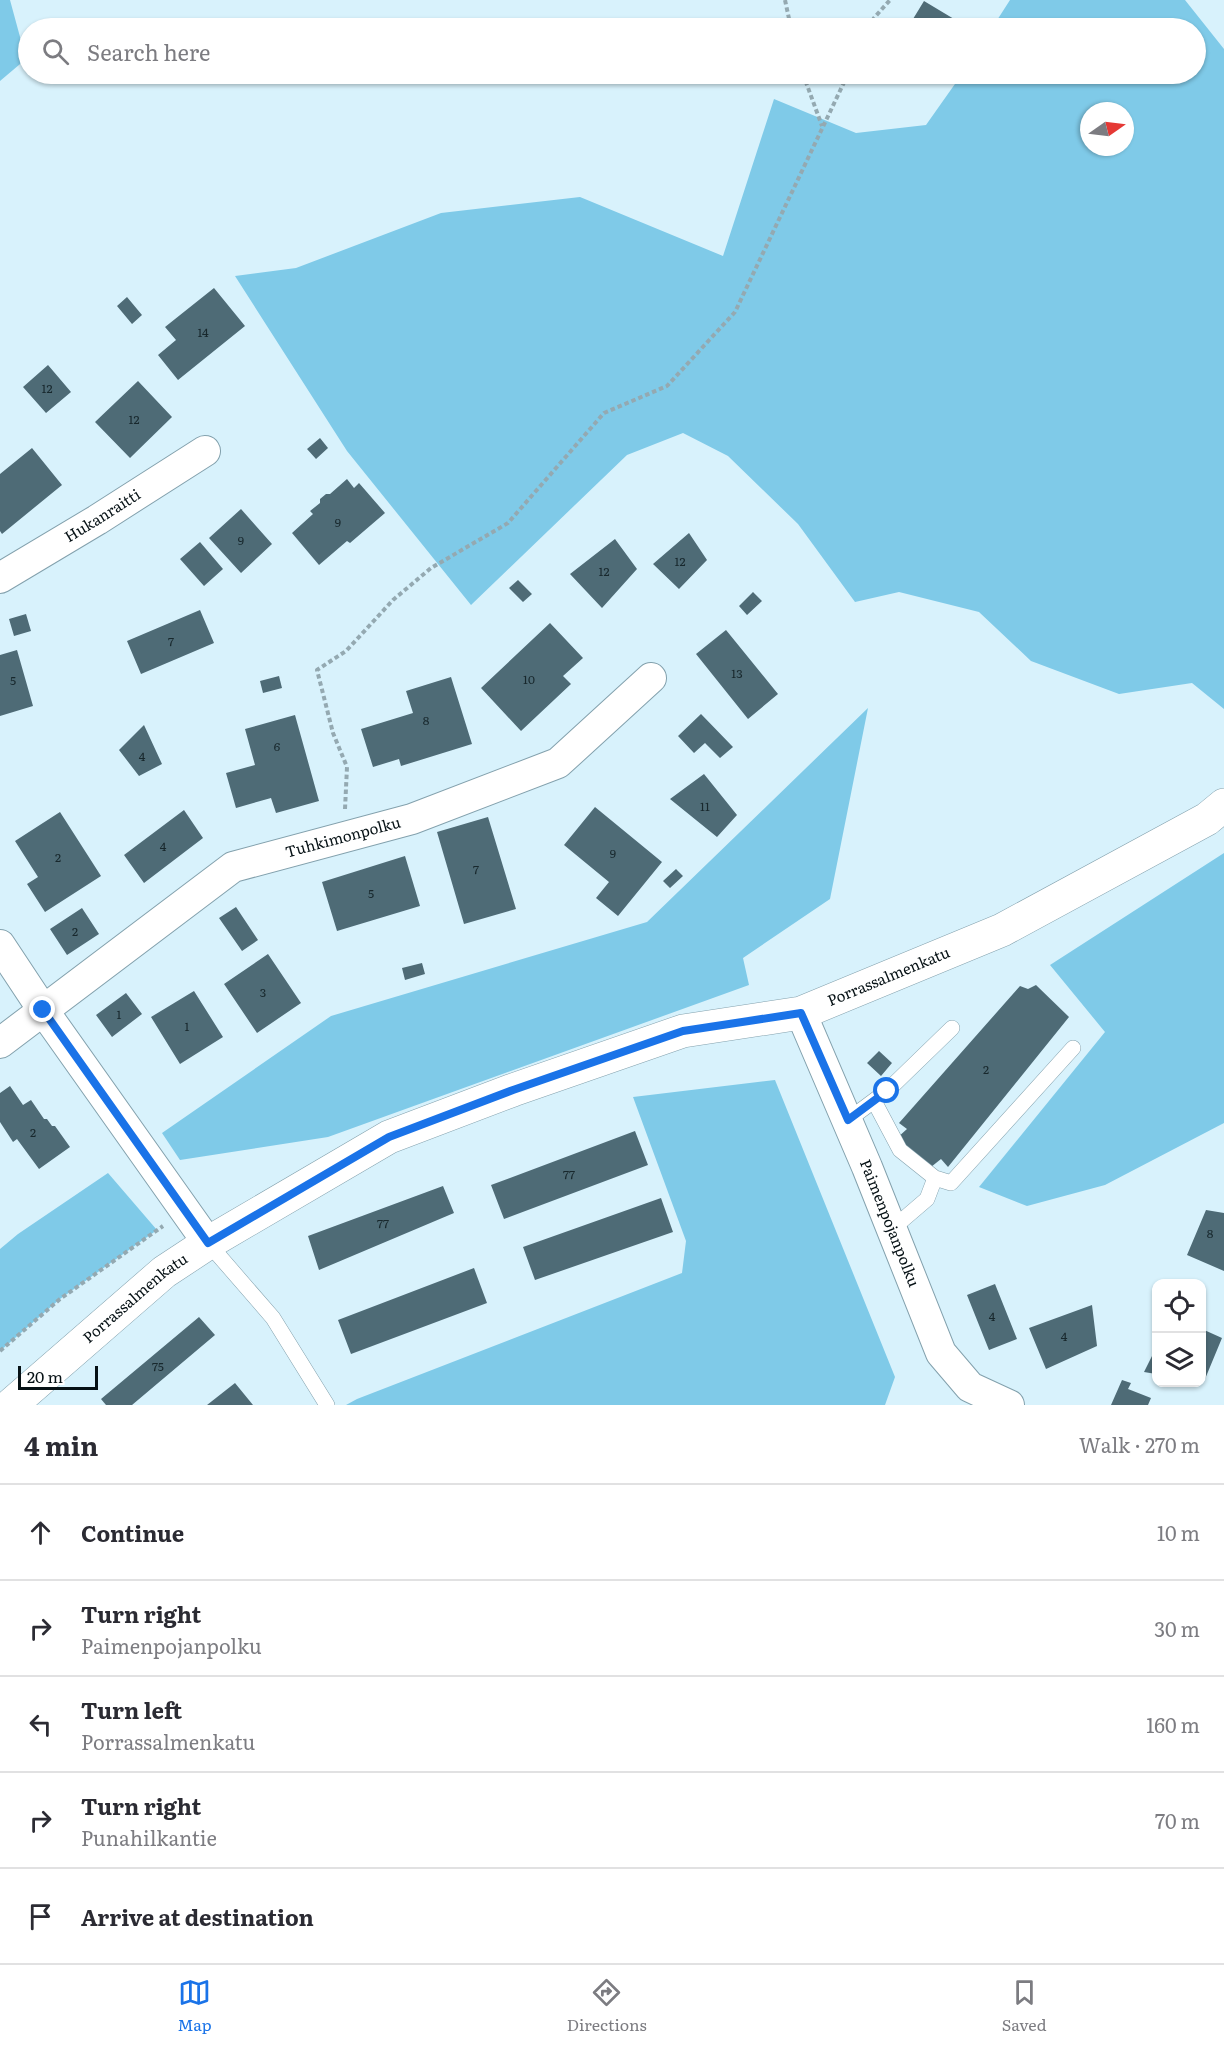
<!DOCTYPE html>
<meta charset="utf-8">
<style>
body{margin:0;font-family:Literata,serif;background:#f2f2f3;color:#2b2b33}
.controls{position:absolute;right:18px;bottom:18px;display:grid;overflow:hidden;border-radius:12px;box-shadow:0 2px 4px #0004}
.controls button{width:54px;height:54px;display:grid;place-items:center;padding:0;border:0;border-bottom:2px solid #e1e1e2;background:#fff;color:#2b2b33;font:30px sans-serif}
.compass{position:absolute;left:1080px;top:102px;width:54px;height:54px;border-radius:50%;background:#fff;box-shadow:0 2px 4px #0004;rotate:76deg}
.scale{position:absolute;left:18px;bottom:15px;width:80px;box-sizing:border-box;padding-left:6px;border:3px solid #061115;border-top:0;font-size:16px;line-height:21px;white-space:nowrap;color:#061115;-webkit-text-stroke:4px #fff;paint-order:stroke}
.stop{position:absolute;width:18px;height:18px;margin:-14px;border:4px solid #1a73e8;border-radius:50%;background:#fff}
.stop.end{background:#1a73e8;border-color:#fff;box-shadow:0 2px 6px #0008}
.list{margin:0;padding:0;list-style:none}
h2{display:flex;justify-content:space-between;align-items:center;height:78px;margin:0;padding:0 24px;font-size:26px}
h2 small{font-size:20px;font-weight:400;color:#7c7c81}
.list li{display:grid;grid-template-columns:39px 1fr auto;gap:18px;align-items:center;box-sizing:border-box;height:96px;padding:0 24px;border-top:2px solid #e1e1e2}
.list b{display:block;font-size:22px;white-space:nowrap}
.list p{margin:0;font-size:20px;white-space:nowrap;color:#7c7c81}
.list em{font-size:20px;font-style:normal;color:#7c7c81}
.icon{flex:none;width:33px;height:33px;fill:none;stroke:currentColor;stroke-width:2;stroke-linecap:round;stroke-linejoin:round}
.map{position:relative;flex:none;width:1224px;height:1405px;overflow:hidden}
.search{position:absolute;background:#fff;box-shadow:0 2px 4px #0004;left:18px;right:18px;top:18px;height:66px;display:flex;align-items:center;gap:15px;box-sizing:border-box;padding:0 21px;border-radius:33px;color:#7c7c81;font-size:22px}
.sheet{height:558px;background:#fff}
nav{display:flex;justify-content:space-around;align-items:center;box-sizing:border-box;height:84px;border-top:2px solid #e1e1e2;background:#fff;font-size:16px;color:#7c7c81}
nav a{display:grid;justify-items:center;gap:3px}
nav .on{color:#1a73e8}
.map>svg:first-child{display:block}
</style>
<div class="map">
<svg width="1224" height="1405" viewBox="0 0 1224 1405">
<rect width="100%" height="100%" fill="#d8f2fc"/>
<path fill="#7fcae8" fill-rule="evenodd" d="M0 0H10L26 59 0 81Z
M1010 0H1185L1224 49V709L1192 683 1119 694 1031 661 979 612 899 592 855 602 798 524 728 456 683 433 627 455 471 605 347 451 235 276 296 268 441 213 580 197 723 256 774 99 856 133 926 125 962 74H1196V28H992ZM1089 111H1125V147H1089Z
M868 708 830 899 743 958 749 985 328 1137 180 1160 162 1133 331 1016 647 922Z
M1224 853V1123L1105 1185 1027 1206 979 1187 1105 1032 1050 965Z
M775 1080 895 1377 885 1405H346L357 1399 682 1273 686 1241 633 1097Z
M108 1173 157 1230 60 1299 0 1351V1249L18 1234Z"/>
<path fill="#4e6b76" d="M924 1 969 28H929L913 19Z
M214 288 245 326 178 380 158 355 176 340 165 327Z
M127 297 142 315 132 324 117 306Z
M48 365 71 392 46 413 23 387Z
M138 381 172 417 130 458 95 422Z
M320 438 328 448 316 459 307 449Z
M32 448 62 485 2 534 0 531V474Z
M347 479 354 488 359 483 385 513 350 543 347 541 319 565 292 533 313 514 310 511 320 503V499L326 494H330Z
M241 509 272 544 241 573 209 538Z
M689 533 707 560 679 589 653 564Z
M615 539 637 569 602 608 570 574Z
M200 542 223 569 204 586 180 559Z
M518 580 532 594 523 602 509 588Z
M753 592 762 601 747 615 739 606Z
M200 610 214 643 141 674 127 641Z
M26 614 31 631 14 636 9 619Z
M550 623 583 658 563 676 571 684 521 731 481 688Z
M726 630 778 694 748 719 696 654Z
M17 650 33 706 0 716V655Z
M279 676 282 688 263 693 260 681Z
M451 677 472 744 401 766 399 759 373 767 361 729 413 713 406 691Z
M701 714 733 747 720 758 705 743 694 753 678 736Z
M295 715 319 801 276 813 271 798 236 808 226 773 255 765 245 729Z
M144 725 162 764 139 776 119 750Z
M704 774 737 815 717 837 670 799Z
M595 807 662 862 618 916 596 898 609 882 564 845Z
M184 810 203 838 144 883 124 855Z
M60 812 101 876 45 912 27 884 38 877 15 841Z
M488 817 516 909 464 924 437 832Z
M405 856 420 906 337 931 322 882Z
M676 869 683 876 670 888 663 881Z
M236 907 258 940 242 951 219 918Z
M82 908 99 934 67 955 50 929Z
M268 954 301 1003 257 1033 224 984Z
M422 963 425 974 405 980 402 968Z
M1036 985 1069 1017 948 1167 941 1159 931 1167 897 1138 907 1129 899 1123 1020 986 1028 989Z
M194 991 223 1037 180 1064 151 1017Z
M126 993 142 1014 112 1037 96 1015Z
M879 1051 892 1063 881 1076 867 1063Z
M10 1086 23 1105 31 1100 44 1119H47L52 1126H55L70 1147 39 1169 17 1139 13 1142 0 1122V1093Z
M635 1131 648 1165 504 1219 491 1185Z
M443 1186 454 1213 319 1270 308 1236Z
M661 1198 673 1232 535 1280 523 1247Z
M1206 1210 1224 1213V1271L1187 1255Z
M474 1268 487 1303 351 1354 338 1320Z
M995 1284 1017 1339 989 1350 967 1295Z
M1092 1305 1097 1346 1046 1369 1029 1328Z
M199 1317 215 1335 132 1405H106L101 1399Z
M1202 1329 1222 1338 1205 1379H1202Z
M1156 1348V1374L1144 1372Z
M1122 1380 1131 1383 1128 1389 1151 1398 1148 1405H1111Z
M235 1383 253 1405H207Z"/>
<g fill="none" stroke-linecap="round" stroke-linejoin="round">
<defs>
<path id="lane" d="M874 1101 900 1150 935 1178
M848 1120 887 1091 952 1028
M892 1229 927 1199 935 1178 951 1183 1073 1048
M208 1243 273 1318 327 1405"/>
<g id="street">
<path id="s1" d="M0 578 97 520 205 451"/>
<path d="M0 945 43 1010 208 1243"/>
<path id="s2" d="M801 1013 867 1167 941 1353 970 1387 1009 1405"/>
<path id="s3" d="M0 1043 233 867 412 819 558 763 651 678"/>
</g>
<g id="secondary">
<path id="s4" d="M11 1405 164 1272 208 1243 389 1137 513 1090 683 1031 801 1013 1002 930 1207 819 1224 805"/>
</g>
</defs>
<use href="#lane" stroke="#83a1ad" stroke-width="16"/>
<use href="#street" stroke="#83a1ad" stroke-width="32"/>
<use href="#secondary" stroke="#83a1ad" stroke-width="34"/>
<path stroke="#94a9b1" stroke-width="4" stroke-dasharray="4.5 3" stroke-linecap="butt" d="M785 0 791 28
M869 28 874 18 890 0
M803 74 822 126
M345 809 347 767 333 733 317 670 346 651 393 600 431 568 508 523 604 413 667 386 735 312 848 74
M0 1351 60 1299 163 1226"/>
<use href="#lane" stroke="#fff" stroke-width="15"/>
<use href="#street" stroke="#fff" stroke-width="30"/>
<use href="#secondary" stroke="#fff" stroke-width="33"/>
</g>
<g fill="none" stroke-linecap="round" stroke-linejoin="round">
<path stroke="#1a73e8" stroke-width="8" d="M43 1010 208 1243 389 1137 513 1090 683 1031 801 1013 848 1120 887 1091"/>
</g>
<g text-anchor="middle" stroke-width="6" stroke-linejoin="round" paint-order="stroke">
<g font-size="12" fill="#18282d">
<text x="203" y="337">14</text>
<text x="47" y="393">12</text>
<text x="134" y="424">12</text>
<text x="338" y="527">9</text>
<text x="241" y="545">9</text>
<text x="680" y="566">12</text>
<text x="604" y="576">12</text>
<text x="171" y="646">7</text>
<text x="737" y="678">13</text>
<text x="529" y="684">10</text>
<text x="13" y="685">5</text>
<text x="426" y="725">8</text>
<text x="277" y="751">6</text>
<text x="142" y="761">4</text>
<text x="705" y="811">11</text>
<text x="163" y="851">4</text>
<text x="613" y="858">9</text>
<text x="58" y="862">2</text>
<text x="476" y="874">7</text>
<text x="371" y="898">5</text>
<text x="75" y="936">2</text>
<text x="263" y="997">3</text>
<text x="119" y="1019">1</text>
<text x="187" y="1031">1</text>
<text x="986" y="1074">2</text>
<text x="33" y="1137">2</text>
<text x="569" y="1179">77</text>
<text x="383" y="1228">77</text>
<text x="1210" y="1238">8</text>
<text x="992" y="1321">4</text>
<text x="1064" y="1341">4</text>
<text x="158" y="1371">75</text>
</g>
<g font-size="15" fill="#061115" stroke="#fff">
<text dy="5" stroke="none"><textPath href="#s1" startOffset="120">Hukanraitti</textPath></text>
<text dy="5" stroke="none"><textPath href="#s3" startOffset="406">Tuhkimonpolku</textPath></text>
<text dy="5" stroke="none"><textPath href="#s4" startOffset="992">Porrassalmenkatu</textPath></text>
<text dy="5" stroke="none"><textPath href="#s2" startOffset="228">Paimenpojanpolku</textPath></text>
<text dy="5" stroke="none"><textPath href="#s4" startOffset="164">Porrassalmenkatu</textPath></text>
</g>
</g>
</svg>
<div class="controls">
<button><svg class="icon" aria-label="locate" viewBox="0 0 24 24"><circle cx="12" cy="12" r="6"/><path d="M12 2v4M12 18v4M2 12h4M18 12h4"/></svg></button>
<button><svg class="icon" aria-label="layers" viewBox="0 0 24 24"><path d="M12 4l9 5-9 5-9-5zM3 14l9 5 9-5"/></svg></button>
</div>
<svg class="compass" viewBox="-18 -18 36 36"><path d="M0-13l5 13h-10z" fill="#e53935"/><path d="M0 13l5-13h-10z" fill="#7c7c81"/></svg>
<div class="scale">20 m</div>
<div class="stop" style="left:887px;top:1091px"></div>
<div class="stop end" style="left:43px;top:1010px"></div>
<div class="search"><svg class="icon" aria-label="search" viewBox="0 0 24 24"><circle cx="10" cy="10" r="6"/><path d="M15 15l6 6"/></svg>Search here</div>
</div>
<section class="sheet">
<h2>4 min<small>Walk · 270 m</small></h2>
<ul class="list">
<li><svg class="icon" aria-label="ahead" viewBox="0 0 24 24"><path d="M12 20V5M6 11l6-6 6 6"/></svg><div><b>Continue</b></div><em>10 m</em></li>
<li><svg class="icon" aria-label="right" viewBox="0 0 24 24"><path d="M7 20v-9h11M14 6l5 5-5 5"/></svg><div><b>Turn right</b><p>Paimenpojanpolku</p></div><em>30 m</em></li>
<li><svg class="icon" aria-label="left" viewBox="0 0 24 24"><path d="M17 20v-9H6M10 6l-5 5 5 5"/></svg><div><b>Turn left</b><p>Porrassalmenkatu</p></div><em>160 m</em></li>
<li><svg class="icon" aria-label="right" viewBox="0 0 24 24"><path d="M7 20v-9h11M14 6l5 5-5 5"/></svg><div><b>Turn right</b><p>Punahilkantie</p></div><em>70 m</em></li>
<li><svg class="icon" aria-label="arrive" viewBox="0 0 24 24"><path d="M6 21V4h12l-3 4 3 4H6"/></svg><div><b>Arrive at destination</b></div></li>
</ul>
</section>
<nav>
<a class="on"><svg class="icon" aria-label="map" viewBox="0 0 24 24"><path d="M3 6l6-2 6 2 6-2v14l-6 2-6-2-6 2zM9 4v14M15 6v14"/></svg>Map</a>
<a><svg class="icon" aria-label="directions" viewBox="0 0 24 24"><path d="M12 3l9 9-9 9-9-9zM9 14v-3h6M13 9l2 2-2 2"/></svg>Directions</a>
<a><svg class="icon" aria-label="saved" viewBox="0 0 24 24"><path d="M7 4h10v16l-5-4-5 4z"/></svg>Saved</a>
</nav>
